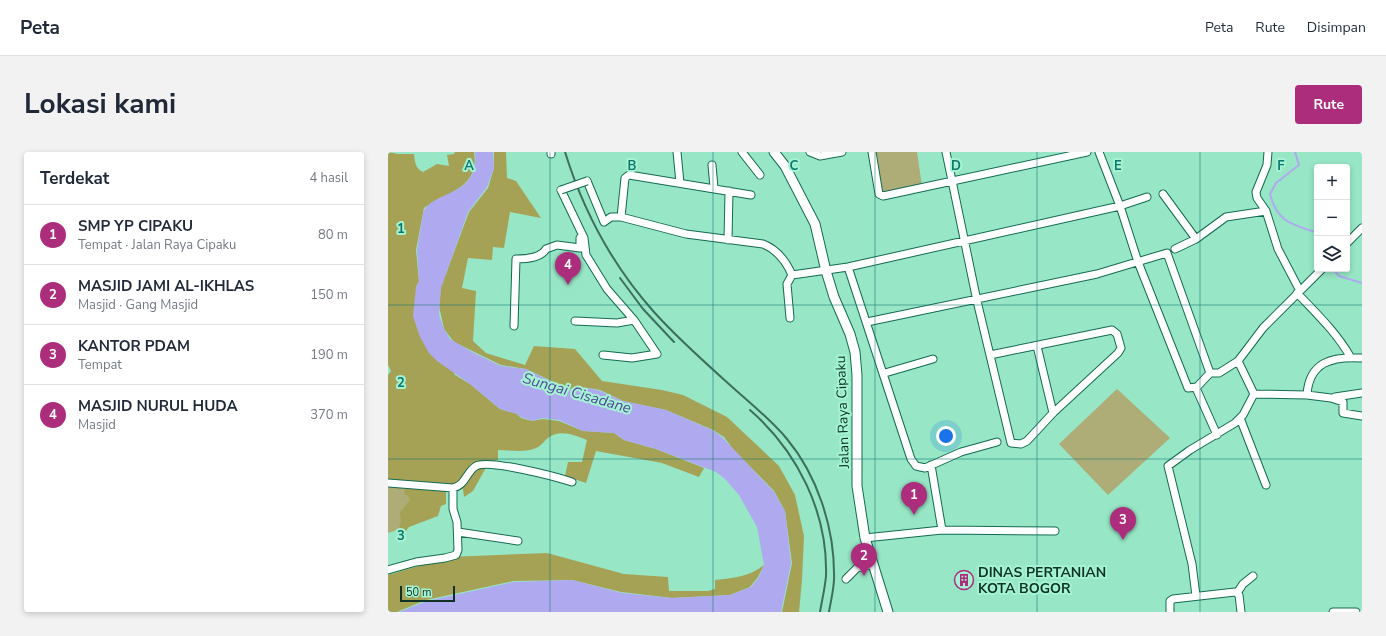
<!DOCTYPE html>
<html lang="id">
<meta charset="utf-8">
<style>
body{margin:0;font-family:"Nunito Sans",sans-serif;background:#f2f2f3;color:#1f2937}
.controls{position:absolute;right:12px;top:12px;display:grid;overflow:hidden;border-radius:4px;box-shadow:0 2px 6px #0003}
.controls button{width:36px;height:36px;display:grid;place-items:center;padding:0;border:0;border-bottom:1px solid #e0e1e3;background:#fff;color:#1f2937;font:20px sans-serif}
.scale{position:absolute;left:12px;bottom:10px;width:55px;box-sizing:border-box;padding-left:4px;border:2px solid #103226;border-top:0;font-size:11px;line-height:14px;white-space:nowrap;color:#103226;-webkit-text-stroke:3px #a4f4d3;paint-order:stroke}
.you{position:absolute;left:558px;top:284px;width:14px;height:14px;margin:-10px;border:3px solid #fff;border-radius:50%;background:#1a73e8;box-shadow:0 0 0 6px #1a73e833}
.badge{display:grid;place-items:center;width:26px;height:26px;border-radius:50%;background:#ac2d7c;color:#fff;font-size:13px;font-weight:700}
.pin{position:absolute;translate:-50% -33px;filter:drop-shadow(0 1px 2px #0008)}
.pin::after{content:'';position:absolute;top:21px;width:14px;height:12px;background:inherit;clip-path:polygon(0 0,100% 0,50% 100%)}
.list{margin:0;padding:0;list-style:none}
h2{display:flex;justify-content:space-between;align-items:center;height:52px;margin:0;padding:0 16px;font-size:17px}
h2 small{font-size:13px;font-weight:400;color:#747a83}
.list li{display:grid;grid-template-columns:26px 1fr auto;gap:12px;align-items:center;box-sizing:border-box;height:60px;padding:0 16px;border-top:1px solid #e0e1e3}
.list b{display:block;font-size:15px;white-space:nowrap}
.list p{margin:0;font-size:13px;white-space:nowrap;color:#747a83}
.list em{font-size:13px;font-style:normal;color:#747a83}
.icon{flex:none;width:22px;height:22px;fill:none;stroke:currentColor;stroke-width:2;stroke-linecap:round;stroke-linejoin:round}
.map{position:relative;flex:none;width:974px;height:460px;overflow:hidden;border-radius:4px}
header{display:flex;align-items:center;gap:24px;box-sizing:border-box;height:56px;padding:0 20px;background:#fff;border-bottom:1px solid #e0e1e3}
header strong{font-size:19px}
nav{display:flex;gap:22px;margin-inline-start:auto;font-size:14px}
.intro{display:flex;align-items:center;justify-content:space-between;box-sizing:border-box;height:96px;padding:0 24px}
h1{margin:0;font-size:28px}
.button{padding:10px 18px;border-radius:4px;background:#ac2d7c;color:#fff;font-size:14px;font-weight:700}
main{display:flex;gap:24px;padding:0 24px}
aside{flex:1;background:#fff;border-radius:4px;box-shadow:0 2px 6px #0003}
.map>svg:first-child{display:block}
</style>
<header>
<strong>Peta</strong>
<nav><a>Peta</a><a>Rute</a><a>Disimpan</a></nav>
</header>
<div class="intro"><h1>Lokasi kami</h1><a class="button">Rute</a></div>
<main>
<aside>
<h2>Terdekat<small>4 hasil</small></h2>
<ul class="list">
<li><span class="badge">1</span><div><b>SMP YP CIPAKU</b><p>Tempat · Jalan Raya Cipaku</p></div><em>80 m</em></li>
<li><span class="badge">2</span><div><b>MASJID JAMI AL-IKHLAS</b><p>Masjid · Gang Masjid</p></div><em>150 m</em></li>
<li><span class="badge">3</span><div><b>KANTOR PDAM</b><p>Tempat</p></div><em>190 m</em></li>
<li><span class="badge">4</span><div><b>MASJID NURUL HUDA</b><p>Masjid</p></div><em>370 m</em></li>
</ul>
</aside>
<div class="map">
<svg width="974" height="460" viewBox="0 0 974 460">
<rect width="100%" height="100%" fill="#97e6c6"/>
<path fill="#aeac77" d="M483 0H529L534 34 492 42Z
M729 237 782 286 720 343 671 292Z
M0 329 53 332 16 376 0 381Z"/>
<path fill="#a5a256" d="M0 0 10 2H26C27 10 27 16 35 20L49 12 61 14 59 3 66 2 67 0H86C92 37 59 39 36 56L28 98 31 129 28 135 67 223 82 232 112 257 129 262 133 266 144 269 155 267 171 269 195 279 226 281 236 288 268 297 316 316 311 325 274 311 208 299 198 331 177 324 180 310H194L199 288C186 283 172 277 160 286 155 290 153 294 148 296 137 301 122 298 110 298V308L101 310 85 339 76 345 75 337 58 338V352L53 354 50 364 21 375 18 379 14 378 11 374 13 370 12 360 22 348 20 344 16 342 17 337 16 332 0 334V223L3 219 0 213Z
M106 0H118L119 26 128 29 153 66 122 60 116 96 105 95 104 108 80 106 74 136 88 139 85 189 98 201 137 213 146 194 187 197 214 229 274 238 295 243 339 265 391 314 407 343 416 384 414 428 411 460H394L404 411 397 359 386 339 345 297 336 285 325 278 278 258 235 249 212 238 201 236 181 237 138 217 113 213 66 190 56 177 51 154 53 135 81 60 100 36 106 16Z
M159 401 236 422 280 425 281 439H320L327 437V428C345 426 361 425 376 413L370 425 362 435 342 443 284 446 233 440 184 428 126 429 38 448 9 460H0V423L61 405Z"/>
<path fill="#afaaef" d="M87 0H105L106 16 99 35 80 60 53 136 51 163 56 177 62 187 84 200 113 214 138 217 181 238 201 236 212 239 235 249 278 258 326 279 335 286 386 340 397 359 403 411 393 460H11L39 449 126 430 184 428 234 441 284 446 342 443 363 435 371 425 376 413 369 375 351 343 337 327 328 320 268 297 236 288 226 281 195 279 171 268 154 266 144 269 133 265 129 262 112 257 82 232 49 209 41 201 32 185 25 164 28 135 31 129 29 98 35 61C45 37 91 47 87 0Z"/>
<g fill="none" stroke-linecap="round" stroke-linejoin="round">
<path stroke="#afaaef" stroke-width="2" d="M907 0 911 13 888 31 882 42C889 69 902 72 927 80L929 82
M945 117 951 124 974 131"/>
<defs>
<path id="street" d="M163 0V2
M289 0 292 31
M354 0 372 23
M422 0 432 4 454 0
M484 0 491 42 495 44 699 0
M558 0 589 149 623 291 633 292 639 289 665 261 730 201 733 196 729 182 724 178 602 203
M711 0 732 54 750 110 800 236 809 235 822 221H831L850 209 875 176 934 117
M880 0 879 13 868 40 869 46 878 59 890 97 912 139
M324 13 326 36
M199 29 216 70 223 65H233L298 82 375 92C390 98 398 109 404 123
M173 38 196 86 198 103 219 137 246 168 269 202 244 206 215 203
M775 42 808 87
M233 65 237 26 241 23 363 43
M340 88 341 39
M959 91 974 76
M787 97 808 87 838 65 878 59
M460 115 523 307 528 314 537 316 573 300 609 290
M909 141C929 162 949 181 963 206
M402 166 399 132 404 123 460 115 732 54 759 45
M187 169 229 171 246 168
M479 170 709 122 779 101 822 221
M126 174 128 107C138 107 153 106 158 97L169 93 192 96V86H196
M649 194 665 261
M497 221 545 207
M808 236 829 283
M866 242 919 243C921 210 944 204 974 206
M919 243 943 246 955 250V261L974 264
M947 245 974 241
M852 266 878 333
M543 313 554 378
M0 331 65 336C78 333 78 320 88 314 101 307 169 325 184 330
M70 380 130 389
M477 386 554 378 667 379
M0 418 28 410 57 406 68 403 70 398 69 370 65 357V336
M458 427 469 416 485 412
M849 441 855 432 865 424
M808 444 804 412 780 314 802 298 847 271 855 263 866 242 850 209
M782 460V449L785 447 847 440 851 443 853 460
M945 460H968"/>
<path id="secondary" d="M386 0 397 14 427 72 438 119 446 145 462 182 467 200 469 223V334L477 386 500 460"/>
</defs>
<use href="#street" stroke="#136b50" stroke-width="9"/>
<use href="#secondary" stroke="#136b50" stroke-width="11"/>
<use href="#street" stroke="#fff" stroke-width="7"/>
<use href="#secondary" stroke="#fff" stroke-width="9"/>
<path stroke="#3d6f5c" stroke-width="2" d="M177 0C195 58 225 114 266 160 292 189 322 215 351 241 368 256 385 270 399 287 429 323 446 375 446 421 447 434 443 447 441 460
M232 126 255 157 286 190
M362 258C409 299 440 360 438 424 437 436 434 448 432 460"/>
<defs>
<path id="street-bridge" d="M173 38 199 29"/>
</defs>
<use href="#street-bridge" stroke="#136b50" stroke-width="9" stroke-linecap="butt"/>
<use href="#street-bridge" stroke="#fff" stroke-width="7"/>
</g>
<path fill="none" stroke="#0f766e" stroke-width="1" stroke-opacity="0.55" d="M162 0V460M325 0V460M487 0V460M649 0V460M812 0V460M0 153H974M0 307H974"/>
<defs>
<symbol id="building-ring" viewBox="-11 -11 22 22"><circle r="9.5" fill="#a4f4d3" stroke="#ac2d7c" stroke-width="1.5"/><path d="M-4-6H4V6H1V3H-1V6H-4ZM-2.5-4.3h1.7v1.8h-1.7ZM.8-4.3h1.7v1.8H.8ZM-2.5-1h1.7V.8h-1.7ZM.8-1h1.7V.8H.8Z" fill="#ac2d7c"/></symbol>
</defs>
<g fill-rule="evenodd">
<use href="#building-ring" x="565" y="417" width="22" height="22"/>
</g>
<g text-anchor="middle" stroke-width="4" stroke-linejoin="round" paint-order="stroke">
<g font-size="14" fill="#103226" stroke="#a4f4d3">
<text transform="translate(454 260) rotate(-92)" y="5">Jalan Raya Cipaku</text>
</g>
<g font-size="14" font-weight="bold" fill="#103226" stroke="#a4f4d3" text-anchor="start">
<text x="590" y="425">DINAS PERTANIAN<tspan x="590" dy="16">KOTA BOGOR</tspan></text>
</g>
<g font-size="15" font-style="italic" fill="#534799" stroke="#a4f4d3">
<text transform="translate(189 241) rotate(16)" y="5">Sungai Cisadane</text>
</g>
</g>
<g font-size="13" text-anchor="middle" font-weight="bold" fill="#0f766e" stroke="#a4f4d3" stroke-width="4" stroke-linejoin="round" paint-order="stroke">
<text x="81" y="18">A</text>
<text x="244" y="18">B</text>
<text x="406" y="18">C</text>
<text x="568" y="18">D</text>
<text x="730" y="18">E</text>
<text x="893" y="18">F</text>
<text x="13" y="81">1</text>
<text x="13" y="235">2</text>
<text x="13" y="388">3</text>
</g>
</svg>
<div class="controls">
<button>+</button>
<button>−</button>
<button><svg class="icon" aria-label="layers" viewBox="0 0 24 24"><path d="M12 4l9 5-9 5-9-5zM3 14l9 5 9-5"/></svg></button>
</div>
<div class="scale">50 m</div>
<div class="you"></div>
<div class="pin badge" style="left:526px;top:363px">1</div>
<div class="pin badge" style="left:476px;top:424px">2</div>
<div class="pin badge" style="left:735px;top:388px">3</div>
<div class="pin badge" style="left:180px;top:133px">4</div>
</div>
</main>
